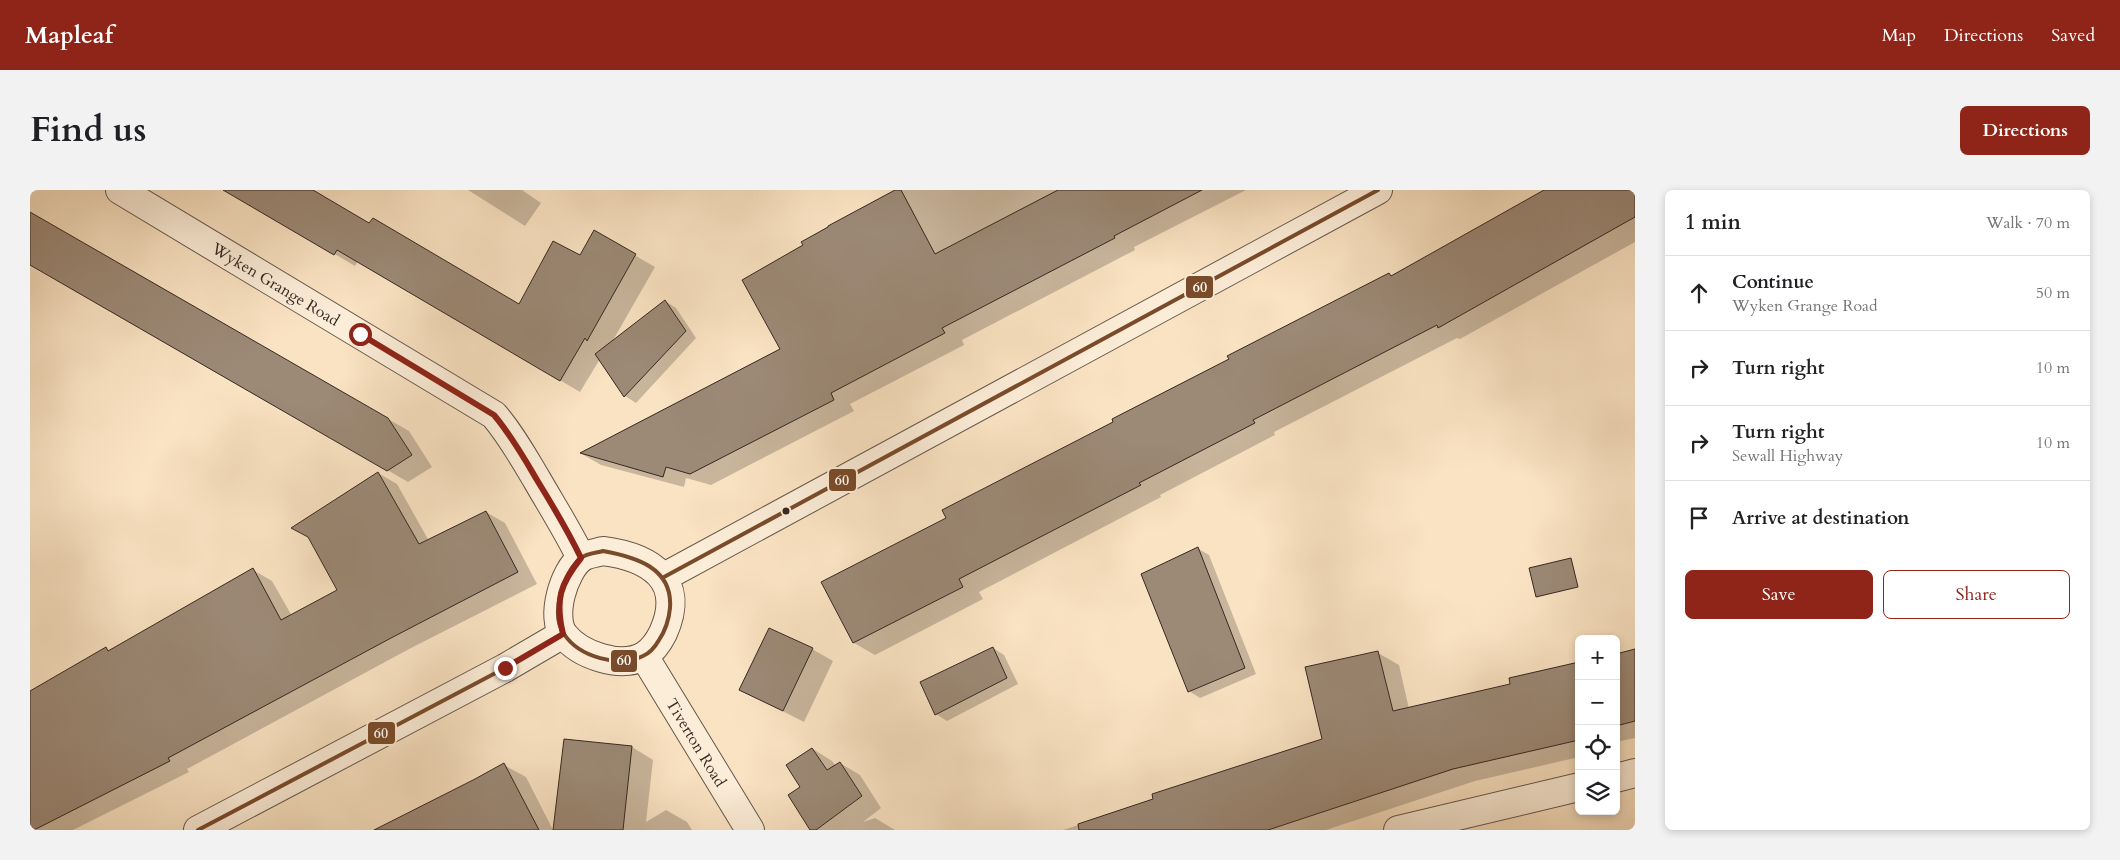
<!DOCTYPE html>
<meta charset="utf-8">
<style>
body{margin:0;font-family:Cardo,serif;background:#f2f2f2;color:#202124}
.controls{position:absolute;right:15px;bottom:15px;display:grid;overflow:hidden;border-radius:8px;box-shadow:0 2px 8px #0003}
.controls button{width:45px;height:45px;display:grid;place-items:center;padding:0;border:0;border-bottom:1px solid #e0e0e0;background:#fff;color:#202124;font:25px sans-serif}
.stop{position:absolute;width:15px;height:15px;margin:-11px;border:4px solid #8f2418;border-radius:50%;background:#fff}
.stop.end{background:#8f2418;border-color:#fff;box-shadow:0 1px 5px #0008}
.list{margin:0;padding:0;list-style:none}
h2{display:flex;justify-content:space-between;align-items:center;height:65px;margin:0;padding:0 20px;font-size:21px}
h2 small{font-size:16px;font-weight:400;color:#757577}
.list li{display:grid;grid-template-columns:32px 1fr auto;gap:15px;align-items:center;box-sizing:border-box;height:75px;padding:0 20px;border-top:1px solid #e0e0e0}
.list b{display:block;font-size:19px;white-space:nowrap}
.list p{margin:0;font-size:16px;white-space:nowrap;color:#757577}
.list em{font-size:16px;font-style:normal;color:#757577}
.actions{display:flex;gap:10px;padding:15px 20px}
.actions a{flex:1;padding:11px 0;border:1px solid #8f2418;border-radius:8px;text-align:center;font-size:18px;color:#8f2418}
.actions .main{background:#8f2418;color:#fff}
.icon{flex:none;width:28px;height:28px;fill:none;stroke:currentColor;stroke-width:2;stroke-linecap:round;stroke-linejoin:round}
.map{position:relative;flex:none;width:1605px;height:640px;overflow:hidden;border-radius:8px}
header{display:flex;align-items:center;gap:30px;box-sizing:border-box;height:70px;padding:0 25px;background:#8f2418;color:#fff}
header strong{font-size:24px}
nav{display:flex;gap:28px;margin-inline-start:auto;font-size:18px}
.intro{display:flex;align-items:center;justify-content:space-between;box-sizing:border-box;height:120px;padding:0 30px}
h1{margin:0;font-size:35px}
.button{padding:12px 22px;border-radius:8px;background:#8f2418;color:#fff;font-size:18px;font-weight:700}
main{display:flex;gap:30px;padding:0 30px}
aside{flex:1;background:#fff;border-radius:8px;box-shadow:0 2px 8px #0003}
.map>svg:first-child{display:block}
</style>
<header>
<strong>Mapleaf</strong>
<nav><a>Map</a><a>Directions</a><a>Saved</a></nav>
</header>
<div class="intro"><h1>Find us</h1><a class="button">Directions</a></div>
<main>
<div class="map">
<svg width="1605" height="640" viewBox="0 0 1605 640">
<rect width="100%" height="100%" fill="#fae3c3"/>
<filter id="stains"><feTurbulence type="fractalNoise" baseFrequency=".004" numOctaves="4"/><feColorMatrix values="0 0 0 0 .2 0 0 0 0 .09 0 0 0 0 .02 0 0 0 .5 -.17"/></filter>
<radialGradient id="worn" r=".72"><stop offset=".6" stop-color="#630" stop-opacity="0"/><stop offset="1" stop-color="#630" stop-opacity=".3"/></radialGradient>
<path fill="#0003" d="M196 0H281L340 35 489 115 551 67 564 42 625 77 582 152 635 111 646 118 666 148 606 213 595 206 570 169 550 202 328 71 325 76Z
M438 0H492L511 13 495 36Z
M869 0H1216L1104 57 1105 60 932 150 934 155 820 214 824 221 681 295 656 288 654 297 571 275 552 264 751 160Z
M1515 0H1605V52L1430 149 1427 148 1244 242 1245 245 1130 305 1131 307 949 402 953 409 845 465 824 453 918 328 1050 251 1359 84 1363 86Z
M0 24 379 241 402 277 378 292 0 73Z
M348 283 367 294 399 351 456 322 475 333 507 394 381 458 157 579 159 582 43 640H0V510L76 459 80 461 223 380 242 391 262 426 309 401Z
M1167 358 1179 365 1226 484 1170 508 1159 501Z
M963 458 974 465 988 494 917 531 906 524 891 492Z
M782 459 803 471 774 532 711 500Z
M1605 461V548L1586 552V465Z
M1348 463 1369 475 1379 519 1482 495 1549 474V567L1445 591 1296 640H1033L1125 610 1294 549Z
M535 551 602 557 623 570 616 632 636 620 657 632 662 640H575Z
M783 559 802 571 806 576 810 573 830 585 851 618 833 632 845 628 865 640H781L772 597Z
M474 575 496 587 523 640H349Z"/>
<path fill="#9c8976" stroke="#362822" d="M193 0H283L339 33 343 28 489 114 523 51 550 65 564 40 606 64 557 151 555 148 530 191 307 60 304 65Z
M865 0H871L905 64 1028 0H1172L1084 46 1085 48 912 138 915 143 801 203 804 210 660 284 636 277 633 287 550 263 750 159 712 90 773 55 771 52 798 37V36Z
M1514 0H1605V27L1408 138 1407 135 1223 230 1225 233 1109 293 1111 295 929 389 933 397 823 453 791 392 916 328 912 320 1050 249 1083 232 1082 229 1199 169 1197 166 1359 83 1361 86Z
M0 22 358 228 382 265 357 281 0 75Z
M635 110 656 141 594 207 565 164Z
M348 282 389 354 456 321 488 382 361 448 138 568 140 571 4 640H0V501L76 457 78 461 223 378 251 430 307 400 278 347 261 338Z
M1168 357 1215 478 1158 502 1111 384Z
M1541 368 1548 397 1506 407 1499 378Z
M739 438 783 458 753 521 709 500Z
M963 457 977 488 905 525 890 492Z
M1605 459V531L1586 536V464Z
M1348 461 1363 521 1480 494 1479 488 1549 472V550L1423 579 1238 640H1049L1048 634 1123 609 1122 604 1292 549 1275 477Z
M534 549 602 556 593 640H523Z
M782 558 797 580 810 572 832 606 786 640H780L758 605 770 597 756 575Z
M474 573 509 640H344L445 589Z"/>
<g fill="none" stroke-linecap="round" stroke-linejoin="round">
<defs>
<g id="minor">
<path id="s1" d="M90 0 464 225C481 245 494 268 507 290 522 316 538 341 551 368"/>
<path d="M573 361C620 367 657 390 633 443 629 451 622 461 614 466 590 479 550 465 534 445 520 427 534 381 551 368 556 364 566 363 573 361Z"/>
<path d="M634 387 1348 0"/>
<path id="s2" d="M614 466 720 640"/>
<path d="M1586 588 1605 583"/>
<path d="M168 640 475 478 533 444"/>
<path d="M1368 640 1549 597"/>
</g>
</defs>
<use href="#minor" stroke="#67574a" stroke-width="30"/>
<use href="#minor" stroke="#fcedd8" stroke-width="28"/>
<defs>
<path id="bus-1" d="M573 361C606 367 643 378 640 418 639 429 635 441 629 450 625 457 620 463 613 466 589 478 549 467 534 444 520 424 533 382 551 368 557 363 566 363 573 361Z
M634 387 1348 0
M168 640 475 478 533 444"/>
</defs>
<use href="#bus-1" stroke="#fcedd8" stroke-width="8"/>
<use href="#bus-1" stroke="#7a4b2a" stroke-width="4"/>
</g>
<g fill="none" stroke-linecap="round" stroke-linejoin="round">
<path stroke="#8f2418" stroke-width="6" d="M330 144 464 225C481 245 494 268 507 290 523 316 538 341 551 368 530 394 525 410 533 444L475 478"/>
</g>
<circle fill="#362822" stroke="#fcedd8" stroke-width="2" cx="756" cy="321" r="4.5"/>
<g text-anchor="middle" stroke-width="5" stroke-linejoin="round" paint-order="stroke">
<g font-size="16" fill="#362822" stroke="#fcedd8">
<text dy="6" stroke="none"><textPath href="#s1" startOffset="182">Wyken Grange Road</textPath></text>
<text dy="6" stroke="none"><textPath href="#s2" startOffset="101">Tiverton Road</textPath></text>
</g>
</g>
<g stroke="#fcedd8" stroke-width="2">
<rect x="1155" y="85" width="29" height="24" rx="5" fill="#7a4b2a"/>
<rect x="798" y="278" width="29" height="24" rx="5" fill="#7a4b2a"/>
<rect x="580" y="459" width="28" height="24" rx="5" fill="#7a4b2a"/>
<rect x="337" y="531" width="29" height="24" rx="5" fill="#7a4b2a"/>
</g>
<g font-size="14" text-anchor="middle" font-weight="bold" fill="#fff">
<text x="1170" y="102">60</text>
<text x="812" y="295">60</text>
<text x="594" y="475">60</text>
<text x="351" y="548">60</text>
</g>
<rect width="100%" height="100%" filter="url(#stains)"/>
<rect width="100%" height="100%" fill="url(#worn)"/>
</svg>
<div class="controls">
<button>+</button>
<button>−</button>
<button><svg class="icon" aria-label="locate" viewBox="0 0 24 24"><circle cx="12" cy="12" r="6"/><path d="M12 2v4M12 18v4M2 12h4M18 12h4"/></svg></button>
<button><svg class="icon" aria-label="layers" viewBox="0 0 24 24"><path d="M12 4l9 5-9 5-9-5zM3 14l9 5 9-5"/></svg></button>
</div>
<div class="stop" style="left:330px;top:144px"></div>
<div class="stop end" style="left:475px;top:478px"></div>
</div>
<aside>
<h2>1 min<small>Walk · 70 m</small></h2>
<ul class="list">
<li><svg class="icon" aria-label="ahead" viewBox="0 0 24 24"><path d="M12 20V5M6 11l6-6 6 6"/></svg><div><b>Continue</b><p>Wyken Grange Road</p></div><em>50 m</em></li>
<li><svg class="icon" aria-label="right" viewBox="0 0 24 24"><path d="M7 20v-9h11M14 6l5 5-5 5"/></svg><div><b>Turn right</b></div><em>10 m</em></li>
<li><svg class="icon" aria-label="right" viewBox="0 0 24 24"><path d="M7 20v-9h11M14 6l5 5-5 5"/></svg><div><b>Turn right</b><p>Sewall Highway</p></div><em>10 m</em></li>
<li><svg class="icon" aria-label="arrive" viewBox="0 0 24 24"><path d="M6 21V4h12l-3 4 3 4H6"/></svg><div><b>Arrive at destination</b></div></li>
</ul>
<div class="actions"><a class="main">Save</a><a>Share</a></div>
</aside>
</main>
